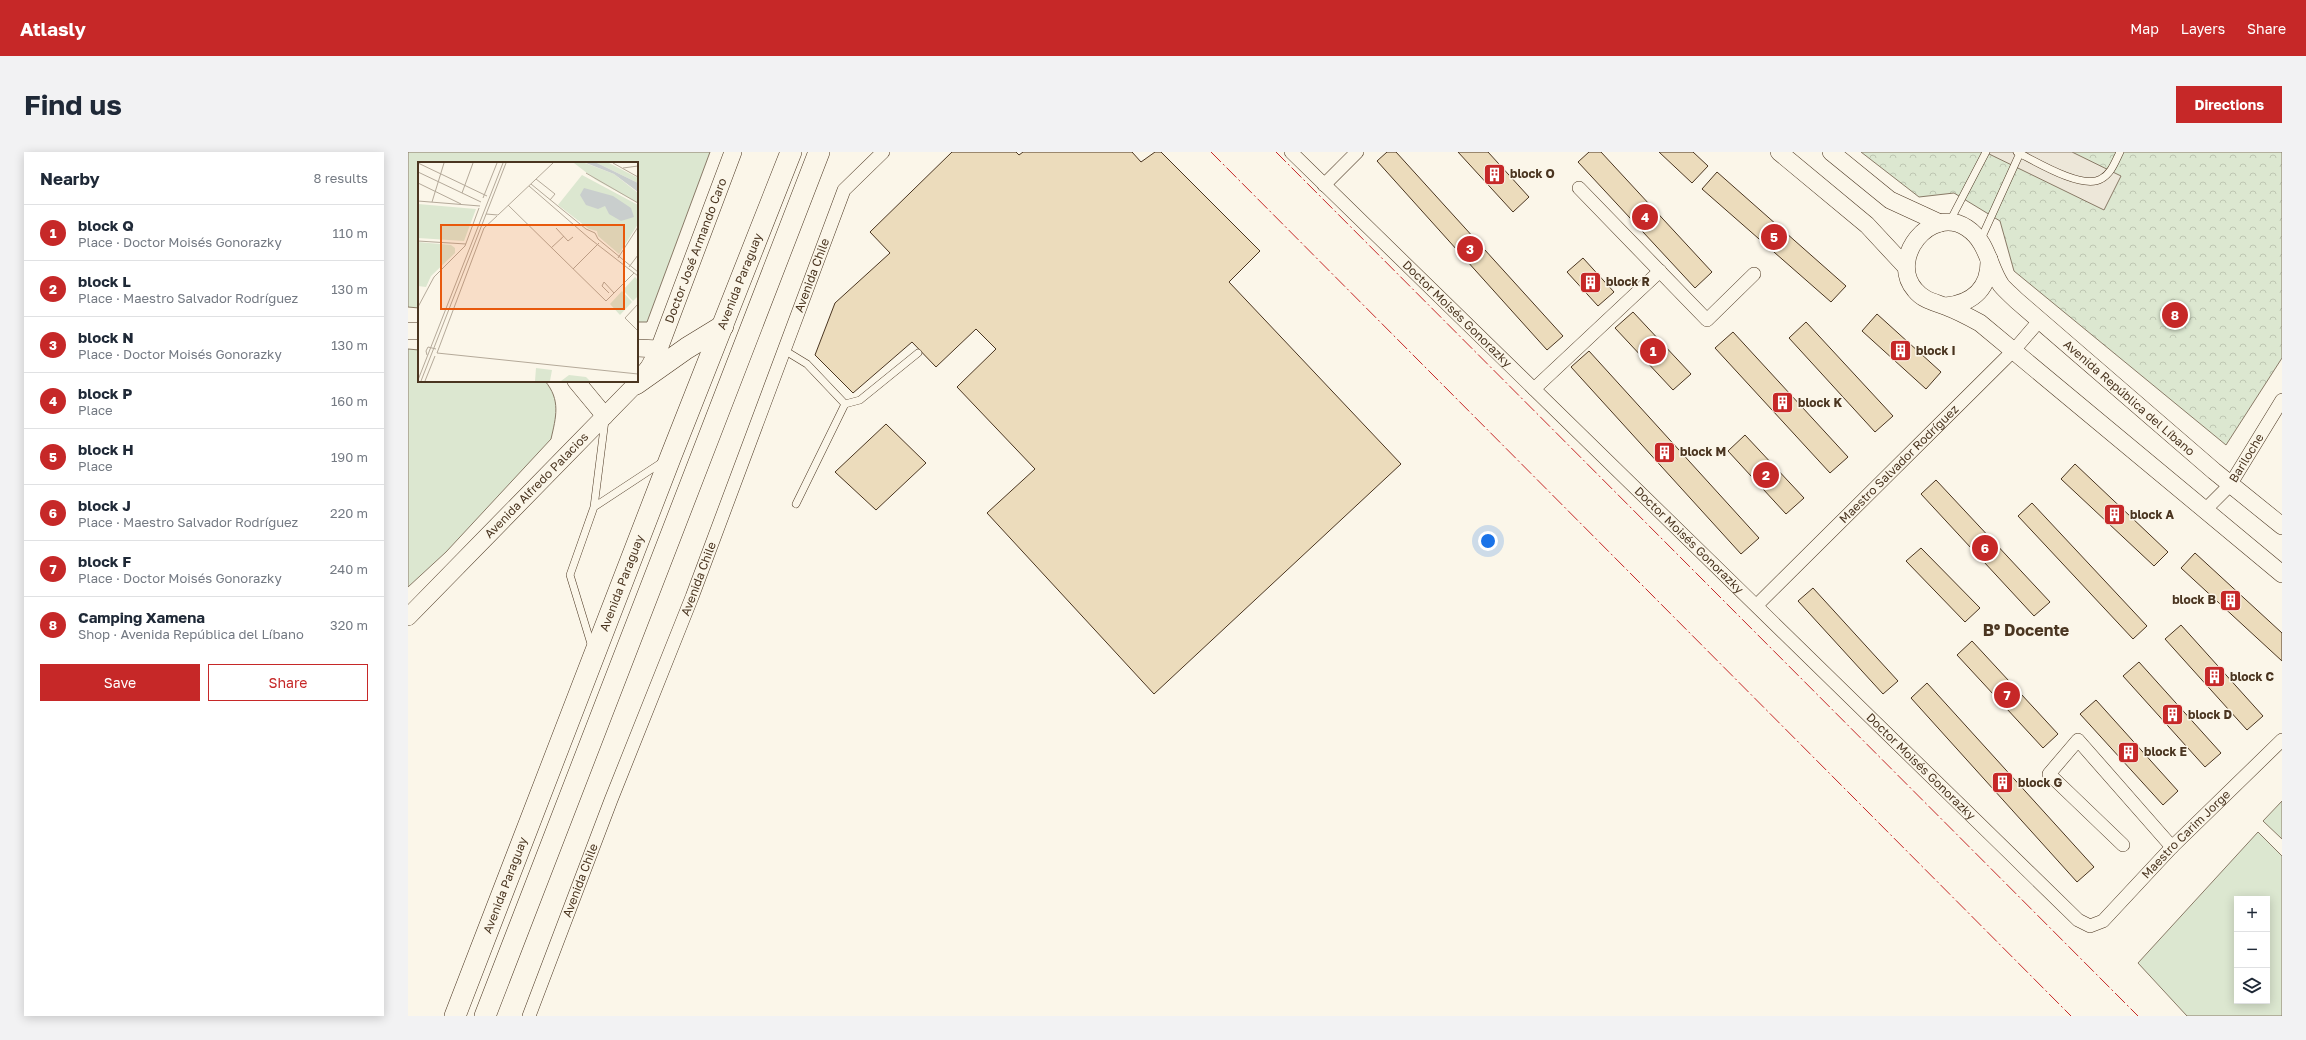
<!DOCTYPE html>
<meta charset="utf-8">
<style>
body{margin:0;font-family:"Golos Text",sans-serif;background:#f2f2f3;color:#1f2937}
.controls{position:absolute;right:12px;bottom:12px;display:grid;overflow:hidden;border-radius:0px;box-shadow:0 2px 10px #0003}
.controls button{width:36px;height:36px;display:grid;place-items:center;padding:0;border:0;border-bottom:1px solid #e0e1e3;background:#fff;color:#1f2937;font:20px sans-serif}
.you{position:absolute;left:1080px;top:389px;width:14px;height:14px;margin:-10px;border:3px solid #fff;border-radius:50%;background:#1a73e8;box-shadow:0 0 0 6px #1a73e833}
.badge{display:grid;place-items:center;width:26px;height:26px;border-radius:50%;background:#c62828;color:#fff;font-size:13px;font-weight:700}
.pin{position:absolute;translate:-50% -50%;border:2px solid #fff;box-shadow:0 1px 4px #0006}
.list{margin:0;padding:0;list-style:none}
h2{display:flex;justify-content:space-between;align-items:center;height:52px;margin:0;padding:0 16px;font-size:17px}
h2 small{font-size:13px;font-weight:400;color:#747a83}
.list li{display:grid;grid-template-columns:26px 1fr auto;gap:12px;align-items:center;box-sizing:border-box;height:56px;padding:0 16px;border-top:1px solid #e0e1e3}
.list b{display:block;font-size:15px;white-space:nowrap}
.list p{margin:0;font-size:13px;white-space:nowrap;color:#747a83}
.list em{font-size:13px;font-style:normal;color:#747a83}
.actions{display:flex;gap:8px;padding:12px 16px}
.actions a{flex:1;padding:9px 0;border:1px solid #c62828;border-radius:0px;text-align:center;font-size:14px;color:#c62828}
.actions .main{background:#c62828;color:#fff}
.icon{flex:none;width:22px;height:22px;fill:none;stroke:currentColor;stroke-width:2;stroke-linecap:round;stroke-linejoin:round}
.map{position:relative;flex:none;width:1874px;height:864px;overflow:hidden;border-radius:0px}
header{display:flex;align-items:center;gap:24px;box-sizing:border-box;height:56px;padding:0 20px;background:#c62828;color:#fff}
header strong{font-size:19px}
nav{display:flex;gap:22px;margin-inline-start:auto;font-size:14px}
.intro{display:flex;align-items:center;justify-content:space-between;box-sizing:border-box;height:96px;padding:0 24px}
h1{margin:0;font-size:28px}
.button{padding:10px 18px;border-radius:0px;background:#c62828;color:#fff;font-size:14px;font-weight:700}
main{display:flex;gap:24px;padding:0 24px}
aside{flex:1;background:#fff;border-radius:0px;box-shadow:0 2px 10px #0003}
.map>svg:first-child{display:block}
</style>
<header>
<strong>Atlasly</strong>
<nav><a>Map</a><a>Layers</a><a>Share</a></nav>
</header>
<div class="intro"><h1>Find us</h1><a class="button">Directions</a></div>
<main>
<aside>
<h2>Nearby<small>8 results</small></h2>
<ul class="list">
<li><span class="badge">1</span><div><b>block Q</b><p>Place · Doctor Moisés Gonorazky</p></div><em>110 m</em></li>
<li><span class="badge">2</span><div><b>block L</b><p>Place · Maestro Salvador Rodríguez</p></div><em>130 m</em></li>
<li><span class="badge">3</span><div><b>block N</b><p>Place · Doctor Moisés Gonorazky</p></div><em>130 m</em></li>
<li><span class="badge">4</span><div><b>block P</b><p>Place</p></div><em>160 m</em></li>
<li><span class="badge">5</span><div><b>block H</b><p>Place</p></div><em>190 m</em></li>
<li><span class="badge">6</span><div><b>block J</b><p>Place · Maestro Salvador Rodríguez</p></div><em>220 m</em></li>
<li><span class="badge">7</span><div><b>block F</b><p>Place · Doctor Moisés Gonorazky</p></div><em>240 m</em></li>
<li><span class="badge">8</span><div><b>Camping Xamena</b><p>Shop · Avenida República del Líbano</p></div><em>320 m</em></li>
</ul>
<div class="actions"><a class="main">Save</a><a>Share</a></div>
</aside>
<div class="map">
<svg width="1874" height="864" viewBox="0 0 1874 864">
<defs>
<pattern id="park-crowns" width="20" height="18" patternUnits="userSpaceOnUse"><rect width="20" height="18" fill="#dce7d0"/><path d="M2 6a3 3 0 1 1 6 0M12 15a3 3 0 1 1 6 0" fill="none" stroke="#bec7b2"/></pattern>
</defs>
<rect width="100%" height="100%" fill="#fbf6e9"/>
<path fill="#dce7d0" stroke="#887966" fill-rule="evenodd" d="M0 0H302L239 170H229V11H11V156L0 155Z
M0 197 11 198V229H137C153 248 148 265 143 287L38 400 0 435Z
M1874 649V687L1855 669Z
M1850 680 1874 704V864H1779L1730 811ZM1829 747H1859V849H1829Z"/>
<path fill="url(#park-crowns)" stroke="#887966" d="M1453 0H1874V206L1818 293 1606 119 1592 69 1546 41 1511 45Z"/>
<path fill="#ede7d9" stroke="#887966" d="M1577 0H1664L1713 24 1696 58Z"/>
<path fill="#ecdcbc" stroke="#4a3520" d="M544 0H608L611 3 615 0H724L733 10 747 0H753L852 99 821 130 993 312 746 542 579 361 627 317 549 235 588 197 568 177 528 215 504 190 445 241 407 203 427 151 482 101 462 80Z
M979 0H988L1155 184 1139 198 969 9Z
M1050 0H1080L1121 45 1105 60Z
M1181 0H1193L1304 120 1287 136 1170 10Z
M1251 0H1285L1300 14 1284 31Z
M1309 20 1438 134 1423 150 1294 37Z
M1175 106 1206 140 1190 154 1159 120Z
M1225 160 1283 222 1265 238 1207 176Z
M1469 162 1533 220 1518 237 1454 179Z
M1398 170 1485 264 1467 280 1381 186Z
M1325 180 1440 305 1422 321 1307 196Z
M1181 199 1351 386 1333 402 1163 215Z
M478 272 518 311 468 358 427 320Z
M1337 283 1396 346 1378 362 1320 299Z
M1667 312 1760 400 1746 414 1653 327Z
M1528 328 1642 450 1626 464 1513 342Z
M1624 351 1739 474 1725 487 1610 364Z
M1513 396 1572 456 1557 470 1498 409Z
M1787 401 1874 481V509L1773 416Z
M1405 436 1490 529 1475 542 1390 449Z
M1773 473 1855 564 1839 578 1757 487Z
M1564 489 1650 582 1635 596 1549 503Z
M1731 510 1813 601 1797 615 1715 524Z
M1519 531 1686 715 1669 730 1503 546Z
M1688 548 1770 639 1755 653 1672 562Z"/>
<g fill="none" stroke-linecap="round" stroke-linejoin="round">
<defs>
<path id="service" d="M1609 0C1627 9 1674 38 1693 27 1703 22 1707 10 1712 0
M1542 69 1578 0
M1573 87 1612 1
M376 198 399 212 437 252 452 248 510 201
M388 352 437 252
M186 355 197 268
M184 495 162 423 186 355 256 309"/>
<g id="minor">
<path id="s1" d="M883 0 1670 768 1682 774 1695 769 1764 695 1874 588"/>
<path d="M916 33 949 0"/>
<path d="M1171 36 1299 168 1346 122"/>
<path d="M1126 237 1252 119"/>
<path id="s2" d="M1797 358 1822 333 1874 248"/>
<path id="s3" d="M1349 453 1607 197 1631 169"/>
<path d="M1715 693 1641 622 1670 588 1764 695"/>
<path id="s4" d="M121 864 203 648 284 445 436 38 475 0"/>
</g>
<g id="tertiary">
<path d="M1371 0 1459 73 1498 115"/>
<path d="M1423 0 1482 48 1532 71"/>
<path d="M1538 154C1566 151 1582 135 1581 107"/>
<path d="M0 179H11"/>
<path d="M229 196 251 197"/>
<path d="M168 229 197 264"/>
<path d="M1874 374 1806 319 1608 148C1603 143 1597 138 1593 133 1580 114 1580 90 1559 76 1522 52 1480 107 1507 138 1516 149 1527 150 1539 155 1550 159 1561 165 1572 171L1874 422"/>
<path id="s5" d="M0 465 228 232 241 215 251 197 325 0"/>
</g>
<g id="primary">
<path d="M228 232 279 196 315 174"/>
<path id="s6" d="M47 864 263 304 383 0"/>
<path d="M77 864 411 0"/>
</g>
</defs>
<use href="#service" stroke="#4a3520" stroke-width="8"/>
<use href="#minor" stroke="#4a3520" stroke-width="14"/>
<use href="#tertiary" stroke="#4a3520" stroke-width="18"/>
<use href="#primary" stroke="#4a3520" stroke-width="22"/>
<use href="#service" stroke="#fbf6e9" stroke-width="7"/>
<use href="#minor" stroke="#fbf6e9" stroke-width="13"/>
<use href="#tertiary" stroke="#fbf6e9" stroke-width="17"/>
<use href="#primary" stroke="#fbf6e9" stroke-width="21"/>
<path stroke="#c62828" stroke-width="1" stroke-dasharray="14 3 2 3" stroke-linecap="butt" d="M803 0 1663 864
M868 0 1730 864"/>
</g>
<defs>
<symbol id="building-square" viewBox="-11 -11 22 22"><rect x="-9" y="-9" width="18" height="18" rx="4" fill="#c62828" stroke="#fbf6e9"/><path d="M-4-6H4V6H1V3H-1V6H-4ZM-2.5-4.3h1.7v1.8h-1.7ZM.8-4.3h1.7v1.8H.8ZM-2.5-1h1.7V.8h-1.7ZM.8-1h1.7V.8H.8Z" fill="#fff"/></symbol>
</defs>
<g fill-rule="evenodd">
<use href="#building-square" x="1074" y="10" width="25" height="25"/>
<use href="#building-square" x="1170" y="118" width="25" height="25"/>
<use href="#building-square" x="1480" y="186" width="25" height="25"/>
<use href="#building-square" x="1362" y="238" width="25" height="25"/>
<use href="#building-square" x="1244" y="288" width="25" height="25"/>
<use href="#building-square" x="1694" y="350" width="25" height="25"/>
<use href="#building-square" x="1810" y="436" width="25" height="25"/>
<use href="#building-square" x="1794" y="512" width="25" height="25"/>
<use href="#building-square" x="1752" y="550" width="25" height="25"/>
<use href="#building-square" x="1708" y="588" width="25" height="25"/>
<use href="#building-square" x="1582" y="618" width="25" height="25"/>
</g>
<g text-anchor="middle" stroke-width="3" stroke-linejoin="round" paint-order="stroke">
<g font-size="12" font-weight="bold" fill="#4a3520" stroke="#fbf6e9" text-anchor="start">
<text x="1102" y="26">block O</text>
<text x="1198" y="134">block R</text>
<text x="1508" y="203">block I</text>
<text x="1390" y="255">block K</text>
<text x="1272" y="304">block M</text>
<text x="1722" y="367">block A</text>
<text x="1808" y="452" text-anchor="end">block B</text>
<text x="1822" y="529">block C</text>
<text x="1780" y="567">block D</text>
<text x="1736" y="604">block E</text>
<text x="1610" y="635">block G</text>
</g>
<g font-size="12" fill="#4a3520" stroke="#fbf6e9">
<text dy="4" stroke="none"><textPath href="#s5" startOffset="473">Doctor José Armando Caro</textPath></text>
<text dy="4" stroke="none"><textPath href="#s4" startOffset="793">Avenida Chile</textPath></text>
<text dy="4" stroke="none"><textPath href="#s6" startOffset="788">Avenida Paraguay</textPath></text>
<text dy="4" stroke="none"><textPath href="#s1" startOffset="232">Doctor Moisés Gonorazky</textPath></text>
<text transform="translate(1721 246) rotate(41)" y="4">Avenida República del Líbano</text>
<text dy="4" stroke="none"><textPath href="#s2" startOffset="67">Bariloche</textPath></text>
<text dy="4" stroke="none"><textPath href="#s3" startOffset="200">Maestro Salvador Rodríguez</textPath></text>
<text dy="4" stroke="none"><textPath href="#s5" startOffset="184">Avenida Alfredo Palacios</textPath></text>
<text dy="4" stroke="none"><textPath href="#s1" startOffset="556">Doctor Moisés Gonorazky</textPath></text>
<text dy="4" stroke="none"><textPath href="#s4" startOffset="469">Avenida Chile</textPath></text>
<text dy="4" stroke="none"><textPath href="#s6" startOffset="464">Avenida Paraguay</textPath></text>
<text dy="4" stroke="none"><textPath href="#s1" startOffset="880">Doctor Moisés Gonorazky</textPath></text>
<text dy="4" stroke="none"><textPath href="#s1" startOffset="1247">Maestro Carim Jorge</textPath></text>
<text dy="4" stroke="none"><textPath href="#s4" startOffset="145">Avenida Chile</textPath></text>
<text dy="4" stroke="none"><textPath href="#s6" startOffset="140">Avenida Paraguay</textPath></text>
</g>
<g font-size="16" font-weight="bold" fill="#4a3520" stroke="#fbf6e9">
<text x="1618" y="484">Bº Docente</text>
</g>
</g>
<g transform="translate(10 10)">
<rect width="220" height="220" fill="#fbf6e9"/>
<path d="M156 1H167L196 12 220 31V41L178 18ZM179 1H191L220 16V21ZM0 42 58 47 46 79 0 76ZM0 80 33 83 37 86V91L13 114 8 125 0 124ZM217 115 220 118V134L215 139 205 128ZM204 129 214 140 202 153 192 142ZM118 206 134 208 132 219H117ZM151 213 168 215 172 219H143Z" fill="#dce7d0"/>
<path d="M164 13 220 43V62L201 92 180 74 179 69 171 67 140 43Z" fill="#dce7d0"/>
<path d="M168 1H179L220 21V30L196 12ZM166 26 195 34 213 46 216 55 203 59 191 52 187 44 180 47 168 43 162 33Z" fill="#c9cecd"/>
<path fill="none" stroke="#b4a999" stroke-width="1" d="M0 1 69 34M195 1 220 15M205 6 220 4M0 10 63 40M168 11 220 41M118 17 137 32 132 38M0 21 43 42M113 22 168 67 177 71 180 77 220 110M111 24 171 76 220 114M44 31 55 1M65 36 79 1M0 39 62 44M14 40 26 1M90 43 188 139 216 111M68 52 80 53 135 1M79 54 66 66 19 191 220 212M138 66 150 79 155 75M0 79 48 82M133 86 146 74M200 96 220 65M211 105 220 93M155 107 181 81M191 131 184 124 186 120 196 131M220 142 207 156 220 169M0 145 16 115 47 84 61 46M9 193 8 189 10 185 18 187M0 218 85 1M3 219 88 1M7 219 17 194"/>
<path fill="#e8590c" fill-opacity="0.15" stroke="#e8590c" stroke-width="2" d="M23 63H206V147H23Z"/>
<rect width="220" height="220" fill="none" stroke="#4a3520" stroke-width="2"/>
</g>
</svg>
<div class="controls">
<button>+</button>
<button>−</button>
<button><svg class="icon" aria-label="layers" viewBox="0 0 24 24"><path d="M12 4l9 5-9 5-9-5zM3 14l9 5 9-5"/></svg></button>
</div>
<div class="you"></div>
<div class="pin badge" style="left:1245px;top:199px">1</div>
<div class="pin badge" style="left:1358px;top:323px">2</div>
<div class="pin badge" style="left:1062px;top:97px">3</div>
<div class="pin badge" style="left:1237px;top:65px">4</div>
<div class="pin badge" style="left:1366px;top:85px">5</div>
<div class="pin badge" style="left:1577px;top:396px">6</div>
<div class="pin badge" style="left:1599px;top:543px">7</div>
<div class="pin badge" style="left:1767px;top:163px">8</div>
</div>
</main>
